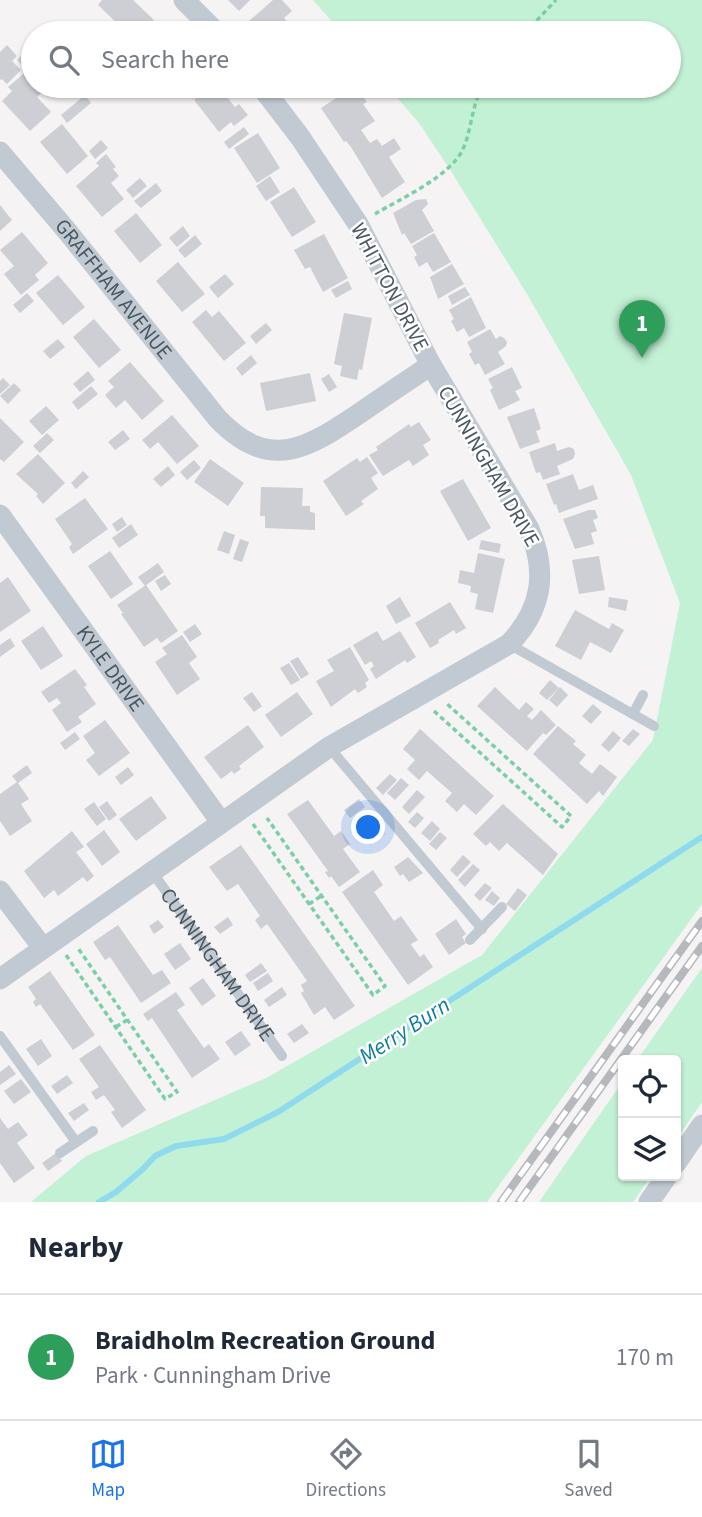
<!DOCTYPE html>
<html lang="en">
<head>
<meta charset="utf-8">
<style>
	:root { --surface:#fff; --page:#f2f2f3; --text:#1f2937; --muted:#747a83; --line:#e0e1e3; --accent:#1a73e8 }
	body { margin:0; font-family:"Source Sans 3",sans-serif; background:var(--page); color:var(--text) }
	.controls { position:absolute; right:21px; bottom:21px; display:grid; overflow:hidden; border-radius:7px; box-shadow:0 2px 5px #0004 }
	.controls button { width:63px; height:63px; display:grid; place-items:center; padding:0; border:0; border-bottom:2px solid var(--line); background:var(--surface); color:var(--text); font:35px sans-serif }
	.you { position:absolute; left:369px; top:828px; width:24px; height:24px; margin:-18px; border:5px solid #fff; border-radius:50%; background:#1a73e8; box-shadow:0 0 0 10px #1a73e833 }
	.badge { display:grid; place-items:center; width:46px; height:46px; border-radius:50%; background:var(--accent); color:#fff; font-size:23px; font-weight:700 }
	.pin { position:absolute; translate:-50% -58px; filter:drop-shadow(0 2px 4px #0008) }
	.pin::after { content:''; position:absolute; top:37px; width:24px; height:21px; background:inherit; clip-path:polygon(0 0,100% 0,50% 100%) }
	.list { margin:0; padding:0; list-style:none }
	h2 { display:flex; justify-content:space-between; align-items:center; height:91px; margin:0; padding:0 28px; font-size:30px }
	h2 small { font-size:23px; font-weight:400; color:var(--muted) }
	.list li { display:grid; grid-template-columns:46px 1fr auto; gap:21px; align-items:center; box-sizing:border-box; height:126px; padding:0 28px; border-top:2px solid var(--line) }
	.list b { display:block; font-size:26px; white-space:nowrap }
	.list p { margin:0; font-size:23px; white-space:nowrap; color:var(--muted) }
	.list em { font-size:23px; font-style:normal; color:var(--muted) }
	.icon { flex:none; width:38px; height:38px; fill:none; stroke:currentColor; stroke-width:2; stroke-linecap:round; stroke-linejoin:round }
	.map { position:relative; flex:none; width:702px; height:1202px; overflow:hidden }
	.search { position:absolute; background:var(--surface); box-shadow:0 2px 5px #0004; left:21px; right:21px; top:21px; height:77px; display:flex; align-items:center; gap:18px; box-sizing:border-box; padding:0 24px; border-radius:38px; color:var(--muted); font-size:26px }
	.sheet { height:217px; background:var(--surface) }
	nav { display:flex; justify-content:space-around; align-items:center; box-sizing:border-box; height:98px; border-top:2px solid var(--line); background:var(--surface); font-size:19px; color:var(--muted) }
	nav a { display:grid; justify-items:center; gap:4px }
	nav .on { color:var(--accent) }
	.map>svg:first-child { display:block }
	.green { fill:#c3f1d5 }
	.lines { fill:none; stroke-linecap:round; stroke-linejoin:round }
	.stream { stroke:#90daee; stroke-width:6 }
	.building { fill:#cdcfd5 }
	.path { stroke:#7ad0a6; stroke-width:3.5; stroke-dasharray:5 3.5; stroke-linecap:butt }
	.lane { stroke:#c1cad2; stroke-width:10 }
	.street { stroke:#c1cad2; stroke-width:21 }
	.rail-casing { stroke:#b5b8bd; stroke-width:8 }
	.rail { stroke:#fff; stroke-width:5; stroke-dasharray:16; stroke-linecap:butt }
	.labels { text-anchor:middle; stroke-width:5; stroke-linejoin:round; paint-order:stroke }
	.street-label { font-size:21px; fill:#4a5661; stroke:#fff }
	.water-label { font-size:23px; font-style:italic; fill:#0c7c9b; stroke:#fff }
</style>
</head>
<body>
<div class="map">
<svg width="702" height="1202" viewBox="0 0 702 1202">
	<rect width="100%" height="100%" fill="#f5f3f3"/>
	<path class="green" d="M313 0H702V904L487 1202H31L86 1156 266 1078 482 955 653 740 680 603 631 475 527 294 449 168 419 123 387 86H669V33H342Z
		M702 968V1102L676 1140V1060H637Z
		M623 1081V1176H651L633 1202H539Z"/>
	<g class="lines">
		<path class="stream" d="M99 1202 116 1192 143 1169 155 1156 176 1146 224 1139 278 1112 702 837"/>
	</g>
	<path class="building" d="M102 0H133L154 20 140 33H127L98 5Z
		M228 0H250L239 11Z
		M273 0H282L292 11 284 18 297 33H259L249 21Z
		M323 25 329 33H312Z
		M7 45 17 56 12 61 21 70 7 84 2 79 0 80V52Z
		M28 49 33 55V59L25 68 17 60Z
		M29 69 33 73V86H45L47 88 37 97 51 112 30 131 2 101 12 91 8 87Z
		M194 86 205 87 192 99 186 92Z
		M211 86H218L235 107 239 104 248 115 234 126 231 122 219 132 194 100Z
		M304 86H327L312 97Z
		M359 91 367 102 363 104 375 121 361 130 370 143 377 139 382 146 394 138 401 149 389 157 405 182 382 198 351 147 346 141 344 142 321 108 345 92 349 98Z
		M85 95 91 103 67 123 61 115Z
		M62 124 88 156 67 174 40 142Z
		M244 127 249 134 229 149 224 142Z
		M258 133 280 168 257 183 234 148Z
		M101 140 108 148 95 159 89 151Z
		M106 154 116 167 113 169 119 176 111 183 124 199 102 217 76 186 99 166 96 163Z
		M270 176 280 192 266 201 256 186Z
		M140 178 147 186 133 198 126 190Z
		M156 183 162 191 141 208 134 201Z
		M294 187 316 222 292 237 270 202Z
		M426 199 428 204 422 210 434 231 411 244 404 233 402 235 393 213 416 200Z
		M0 205 12 220 0 231Z
		M136 213 162 245 140 263 114 231Z
		M183 226 190 236 177 247 169 238Z
		M22 232 48 263 35 275 39 280 21 295 4 274 14 266 0 250Z
		M434 233 451 262 433 272 427 262 419 267 414 257 417 255 412 246Z
		M324 234 348 278 323 292 310 267 305 269 294 250Z
		M195 235 202 244 185 258 178 250Z
		M178 262 205 294 182 312 156 281Z
		M452 264 464 284 438 299 430 277Z
		M225 274 234 284 218 298 209 287Z
		M58 275 85 307 63 325 36 293Z
		M348 281 352 289 336 298 331 290Z
		M465 287 470 295 452 305 448 296Z
		M27 293 34 301 20 313 13 305Z
		M471 297 486 328 469 337 464 328 457 332 451 321 454 319 449 310Z
		M206 310 212 317 219 311 246 343 224 361 192 322Z
		M344 313 372 318 362 370 359 369 357 380 340 376 342 366 334 364Z
		M94 319 121 350 99 368 73 337Z
		M266 323 272 330 256 344 250 336Z
		M490 329 496 339 500 336 504 338 507 342 506 346 498 352 505 364 485 375 479 363 475 365 469 354 472 352 467 342Z
		M58 339 65 347 50 359 43 351Z
		M251 355 257 363 242 376 236 368Z
		M130 362 164 401 142 420 125 400 116 408 105 395 114 387 108 381Z
		M512 367 522 388 515 391 520 400 499 410 490 390 493 388 488 379Z
		M88 371 95 380 80 392 73 384Z
		M310 373 316 401 266 411 260 383Z
		M329 374 337 387 329 392 321 379Z
		M3 378 10 385 0 394V381Z
		M14 383 21 390 8 404 0 396Z
		M91 386 98 394 78 410 72 402Z
		M46 406 59 420 42 435 29 421Z
		M534 408 541 429 536 431 540 442 520 449 507 417Z
		M172 415 199 446 177 464 158 442 150 449 142 440Z
		M0 418 24 442 4 462 0 459Z
		M419 422 431 440 423 445 429 455 413 466 409 460 383 476 369 455 378 450 376 447 409 424 411 427Z
		M123 430 130 439 115 450 108 442Z
		M47 433 54 440 40 453 33 446Z
		M555 443 557 451 569 447 574 449 575 454 573 459 557 466 560 474 543 480 540 472 536 473 529 452Z
		M38 454 65 483 43 504 36 496 38 494 16 474Z
		M367 457 378 473 371 478 378 489 361 501 364 504 346 516 323 481 357 458 360 462Z
		M210 459 244 483 228 506 194 482Z
		M194 460 201 468 187 480 180 472Z
		M168 466 175 475 161 487 153 479Z
		M83 471 89 477 76 489 71 483Z
		M573 474 579 490 593 485 598 499 559 513 556 504 554 505 546 484Z
		M463 479 491 528 468 541 440 491Z
		M261 487 303 488 302 506H310V512L315 513V530L265 528V516H260Z
		M85 498 108 529 73 554 69 547 72 544 55 519Z
		M589 510H595L598 518 593 520 597 531 591 533 594 544 575 549 563 519Z
		M122 517 127 525 117 532 112 524Z
		M131 524 138 535 119 548 112 538Z
		M224 531 235 535 229 554 217 550Z
		M240 539 249 542 242 562 233 559Z
		M481 540 501 544 499 553 479 549Z
		M110 551 133 584 111 599 88 566Z
		M478 553 505 559 493 613 475 609 478 594 470 592 471 586 458 583 460 570 474 573Z
		M599 556 605 590 579 594 572 560Z
		M158 563 164 572 145 586 138 577Z
		M165 575 171 584 161 591 155 581Z
		M8 577 31 611 0 632V583Z
		M146 585 178 631 161 643 157 638 144 647 121 614 123 613 117 605Z
		M400 597 411 616 396 624 386 606Z
		M609 597 628 600 626 611 608 607Z
		M450 602 466 628 456 634 454 630 438 640 439 643 430 648 415 623Z
		M575 610 609 629 612 623 624 630 611 653 590 642 581 660 555 646Z
		M195 624 202 634 190 642 183 632Z
		M43 626 63 656 41 670 21 641Z
		M377 631 383 641 400 631 416 657 407 663 405 660 376 679 370 669 374 666 371 661 365 665 353 645Z
		M182 635 197 657 189 663 200 679 177 695 155 662 167 654 162 648Z
		M10 638 15 646 0 657V645Z
		M350 647 369 680 365 683 367 687 358 693 355 689 331 707 316 681 334 671 327 660Z
		M298 657 309 674 301 679 290 661Z
		M289 663 300 680 291 685 280 668Z
		M75 669 87 685 84 687 96 704 78 717 82 722 67 732 52 710 61 703 57 698 49 703 41 692Z
		M550 680 559 688 547 700 539 693Z
		M495 687 519 710 526 702 534 709 527 716 532 720 541 710 556 725 546 735 543 733 527 751 477 706Z
		M560 687 568 695 557 707 549 700Z
		M252 692 262 706 254 712 243 698Z
		M297 692 313 714 281 737 265 715Z
		M593 704 602 712 591 724 582 716Z
		M105 720 130 753 99 776 86 760 95 753 83 736Z
		M248 725 264 747 239 766 241 769 234 774 232 771 221 779 204 757Z
		M558 726 576 741 573 744 586 755 579 763 592 774 600 764 617 777 603 796 599 791 587 804 533 754Z
		M420 729 494 796 476 815 464 804 457 812 445 801 452 793 427 771 419 780 407 769 415 760 403 749Z
		M633 729 640 734 629 746 622 741Z
		M613 731 621 738 609 752 601 745Z
		M75 732 80 739 65 750 60 743Z
		M27 765 32 773 18 783 29 799 21 804 32 821 10 836 0 821V794L17 782 12 776Z
		M128 767 134 775 121 785 115 777Z
		M390 774 397 780 383 795 376 788Z
		M401 778 409 785 395 800 387 793Z
		M417 790 425 797 409 814 402 807Z
		M151 796 167 818 136 841 119 819Z
		M359 799 365 807 350 818 344 810Z
		M308 800 334 836 341 831 350 844 343 849 360 872 339 887 331 876 329 878 325 872 328 871 287 814Z
		M107 801 117 815 109 821 99 807Z
		M94 802 106 819 97 826 84 809Z
		M503 804 558 854 543 875 507 843 499 851 490 842 486 846 473 834Z
		M417 812 424 818 415 828 408 822Z
		M373 813 380 823 367 832 361 823Z
		M432 821 440 829 430 841 421 833Z
		M379 826 385 834 370 845 364 837Z
		M104 830 120 852 102 866 86 844Z
		M72 831 84 847 76 852 94 876 87 882 83 877 58 896 54 890 44 898 24 871Z
		M440 832 447 838 436 850 429 844Z
		M241 845 355 1006 334 1020 325 1007 314 1015 301 993 304 991 301 985 307 981 289 955 267 924 261 929 255 920 260 916 238 884 227 891 209 867Z
		M463 855 471 862 457 877 450 870Z
		M408 857 423 873 409 882 403 874 400 876 394 867Z
		M473 864 480 870 465 887 458 880Z
		M373 870 383 885 374 892 394 921 401 916 418 940 411 944 412 946 420 957 424 954 433 967 408 985 342 892Z
		M485 883 492 888 480 901 474 895Z
		M518 888 527 895 515 911 506 904Z
		M492 891 500 898 494 906 485 900Z
		M228 917 233 925 220 934 214 927Z
		M456 919 466 934 462 937 466 943 449 955 435 934Z
		M158 920 164 927 154 934 149 926Z
		M118 925 153 975 162 970 171 983 141 1003 110 957 105 960 93 942Z
		M180 943 191 959 175 970 164 954Z
		M261 963 267 971 250 982 245 975Z
		M50 971 95 1035 73 1050 40 1004 36 1007 33 1002 36 999 28 987Z
		M268 973 273 981 258 991 253 983Z
		M203 978 216 996 202 1006 189 988Z
		M282 987 287 995 269 1007 264 1000Z
		M176 992 185 1005 177 1010 204 1048 209 1044 220 1059 192 1078 152 1018 148 1021 143 1014Z
		M302 1024 309 1033 294 1043 287 1034Z
		M241 1031 251 1045 235 1056 225 1042Z
		M41 1039 52 1056 38 1066 26 1049Z
		M100 1045 146 1110 122 1128 111 1112 115 1110 104 1095 96 1100 91 1092 99 1087 79 1059Z
		M9 1065 16 1074 0 1085V1072Z
		M67 1075 73 1083 57 1094 51 1086Z
		M21 1079 31 1092 14 1104 4 1091Z
		M84 1103 89 1110 74 1121 68 1113Z
		M0 1118 8 1129 18 1122 28 1135 17 1143 35 1168 14 1183 0 1163Z
		M56 1153 62 1161 48 1171 42 1163Z"/>
	<g class="lines">
		<path class="path" d="M525 33 556 0
			M375 214C400 199 451 176 463 149 472 129 471 107 483 86
			M434 711 562 827 571 816 446 703
			M253 824 373 995 385 986 267 818
			M309 904 321 896
			M66 955 165 1099 177 1092 78 948
			M116 1027 127 1020"/>
		<g class="lane">
			<path d="M509 644 654 726"/>
			<path d="M633 714 643 695"/>
			<path d="M329 747 482 929"/>
			<path id="s1" d="M153 873 282 1056"/>
			<path d="M470 940 502 907"/>
			<path d="M0 1036 76 1142"/>
			<path d="M60 1153 93 1131"/>
		</g>
		<g class="street">
			<path d="M184 0 217 33"/>
			<path id="s2" d="M0 152 67 231 218 419C270 473 308 448 360 413 383 397 407 381 431 365"/>
			<path id="s3" d="M0 515 221 822"/>
			<path d="M0 891 43 948"/>
			<path d="M0 979 329 747 509 644C542 610 548 572 529 529L431 365 358 224 300 137 261 86"/>
			<path d="M676 1163 702 1125"/>
			<path d="M649 1202 667 1176"/>
		</g>
		<g class="rail-casing">
			<path id="rail" d="M501 1202 702 921
				M519 1202 702 946"/>
		</g>
		<use href="#rail" class="rail"/>
	</g>
	<g class="labels">
		<g class="street-label">
			<text transform="translate(390 287) rotate(62)" y="7">WHITTON DRIVE</text>
			<text dy="7" stroke="none"><textPath href="#s2" startOffset="178">GRAFFHAM AVENUE</textPath></text>
			<text transform="translate(489 466) rotate(60)" y="7">CUNNINGHAM DRIVE</text>
			<text dy="7" stroke="none"><textPath href="#s3" startOffset="189">KYLE DRIVE</textPath></text>
			<text dy="7" stroke="none"><textPath href="#s1" startOffset="112">CUNNINGHAM DRIVE</textPath></text>
		</g>
		<g class="water-label">
			<text transform="translate(404 1030) rotate(-33)" y="8">Merry Burn</text>
		</g>
	</g>
</svg>
<div class="controls">
<button><svg class="icon" aria-label="locate" viewBox="0 0 24 24"><circle cx="12" cy="12" r="6"/><path d="M12 2v4M12 18v4M2 12h4M18 12h4"/></svg></button>
<button><svg class="icon" aria-label="layers" viewBox="0 0 24 24"><path d="M12 4l9 5-9 5-9-5zM3 14l9 5 9-5"/></svg></button>
</div>
<div class="you"></div>
<div class="pin badge" style="left:642px;top:358px;background:#2e9e5b">1</div>
<div class="search"><svg class="icon" aria-label="search" viewBox="0 0 24 24"><circle cx="10" cy="10" r="6"/><path d="M15 15l6 6"/></svg>Search here</div>
</div>
<section class="sheet">
<h2>Nearby<small></small></h2>
<ul class="list">
<li><span class="badge" style="background:#2e9e5b">1</span><div><b>Braidholm Recreation Ground</b><p>Park · Cunningham Drive</p></div><em>170 m</em></li>
</ul>
</section>
<nav>
<a class="on"><svg class="icon" aria-label="map" viewBox="0 0 24 24"><path d="M3 6l6-2 6 2 6-2v14l-6 2-6-2-6 2zM9 4v14M15 6v14"/></svg>Map</a>
<a><svg class="icon" aria-label="directions" viewBox="0 0 24 24"><path d="M12 3l9 9-9 9-9-9zM9 14v-3h6M13 9l2 2-2 2"/></svg>Directions</a>
<a><svg class="icon" aria-label="saved" viewBox="0 0 24 24"><path d="M7 4h10v16l-5-4-5 4z"/></svg>Saved</a>
</nav>
</body>
</html>
